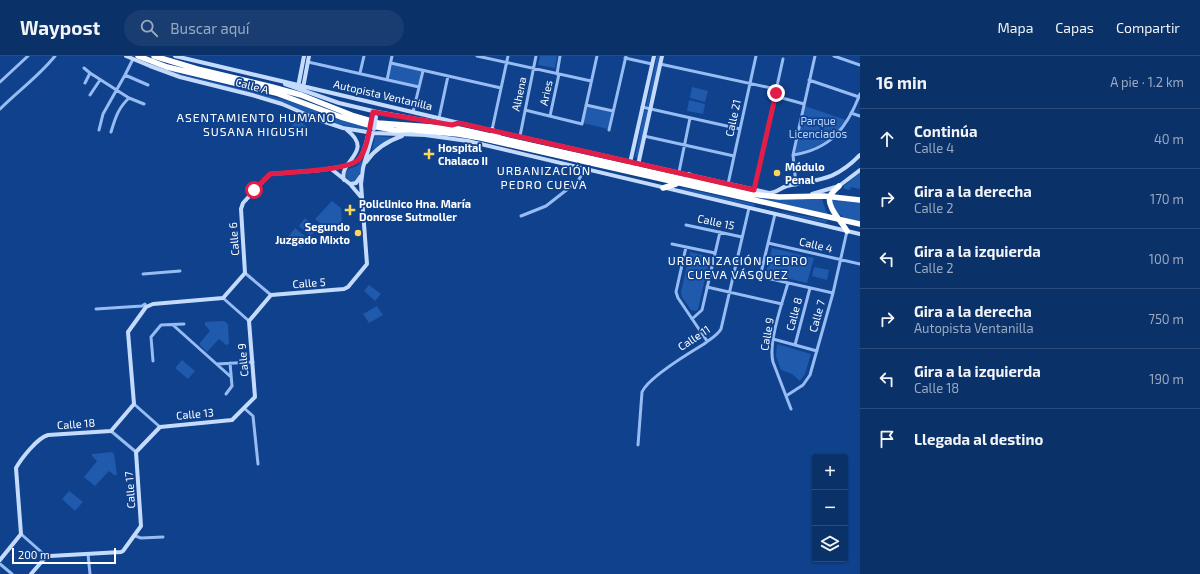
<!DOCTYPE html>
<html lang="es">
<head>
<meta charset="utf-8">
<style>
	:root { --surface:#0b3169; --page:#193d71; --text:#f1f3f6; --muted:#9aa9c0; --line:#2b4c7d }
	body { margin:0; font-family:"Exo 2",sans-serif; background:var(--page); color:var(--text) }
	.controls { position:absolute; right:12px; bottom:12px; display:grid; overflow:hidden; border-radius:4px; box-shadow:0 1px 3px #0004 }
	.controls button { width:36px; height:36px; display:grid; place-items:center; padding:0; border:0; border-bottom:1px solid var(--line); background:var(--surface); color:var(--text); font:20px sans-serif }
	.scale { position:absolute; left:12px; bottom:10px; width:104px; box-sizing:border-box; padding-left:4px; border:2px solid #fff; border-top:0; font-size:11px; line-height:14px; white-space:nowrap; color:#fff; -webkit-text-stroke:3px #0f418c; paint-order:stroke }
	.stop { position:absolute; width:12px; height:12px; margin:-9px; border:3px solid #e11d48; border-radius:50%; background:#fff }
	.stop.end { background:#e11d48; border-color:#fff; box-shadow:0 1px 4px #0008 }
	.list { margin:0; padding:0; list-style:none }
	h2 { display:flex; justify-content:space-between; align-items:center; height:52px; margin:0; padding:0 16px; font-size:17px }
	h2 small { font-size:13px; font-weight:400; color:var(--muted) }
	.list li { display:grid; grid-template-columns:26px 1fr auto; gap:12px; align-items:center; box-sizing:border-box; height:60px; padding:0 16px; border-top:1px solid var(--line) }
	.list b { display:block; font-size:15px; white-space:nowrap }
	.list p { margin:0; font-size:13px; white-space:nowrap; color:var(--muted) }
	.list em { font-size:13px; font-style:normal; color:var(--muted) }
	.icon { flex:none; width:22px; height:22px; fill:none; stroke:currentColor; stroke-width:2; stroke-linecap:round; stroke-linejoin:round }
	.map { position:relative; flex:none; width:860px; height:518px; overflow:hidden }
	header { display:flex; align-items:center; gap:24px; box-sizing:border-box; height:56px; padding:0 20px; background:var(--surface); border-bottom:1px solid var(--line) }
	header strong { font-size:19px }
	nav { display:flex; gap:22px; margin-inline-start:auto; font-size:14px }
	.search { width:280px; height:36px; background:var(--page); display:flex; align-items:center; gap:10px; box-sizing:border-box; padding:0 14px; border-radius:22px; color:var(--muted); font-size:15px }
	main { display:flex }
	aside { flex:1; background:var(--surface) }
	.map>svg:first-child { display:block }
	.green { fill:#205aac }
	.lines { fill:none; stroke-linecap:round; stroke-linejoin:round }
	.street { stroke:#96bcf3; stroke-width:3 }
	.secondary { stroke:#c5dbfd; stroke-width:4 }
	.highway { stroke:#fff; stroke-width:5.5 }
	.secondary-bridge { stroke:#c5dbfd; stroke-width:4 }
	.route { stroke:#e11d48; stroke-width:5 }
	.poi-dot { fill:#ffd557; stroke:#0f418c; stroke-width:1.5 }
	.labels { text-anchor:middle; stroke-width:3.5; stroke-linejoin:round; paint-order:stroke }
	.street-label { font-size:11px; fill:#fff; stroke:#0f418c }
	.park-label { font-size:11px; fill:#bdd7fe; stroke:#0f418c }
	.poi-label { font-size:11px; font-weight:bold; fill:#fff; stroke:#0f418c; text-anchor:start }
	.neighbourhood-label { font-size:12px; letter-spacing:1px; fill:#fff; stroke:#0f418c }
</style>
</head>
<body>
<header>
<strong>Waypost</strong>
<div class="search"><svg class="icon" aria-label="search" viewBox="0 0 24 24"><circle cx="10" cy="10" r="6"/><path d="M15 15l6 6"/></svg>Buscar aquí</div>
<nav><a>Mapa</a><a>Capas</a><a>Compartir</a></nav>
</header>
<main>
<div class="map">
<svg width="860" height="518" viewBox="0 0 860 518">
	<rect width="100%" height="100%" fill="#0f418c"/>
	<path class="green" d="M129 0 181 18 282 43 366 71V74L329 66 295 51 261 40 174 17Z
		M540 0H557L555 12 538 9Z
		M657 0H661L648 51 646 50Z
		M392 8 422 14 418 31 387 24Z
		M692 31 708 35 705 46 690 42Z
		M689 44 705 48 703 58 687 55Z
		M588 49 612 54 608 73 583 67Z
		M805 50 846 64C834 82 817 93 795 97Z
		M647 54 648 55 638 102 635 101 644 55Z
		M297 62 309 73 303 81 291 71Z
		M375 80 391 81 372 94Z
		M365 101 358 122 356 125H350C345 122 345 118 348 113L357 110Z
		M860 116V133L851 131 850 134 845 133 843 131Z
		M684 132 755 148 754 150 675 133Z
		M758 142 822 143 826 155 829 159Z
		M833 143 860 146V166C844 162 838 161 831 145Z
		M332 145 341 152 342 168 322 169 315 163Z
		M782 156 827 164 826 167 782 157Z
		M305 162 317 172 311 180 299 170Z
		M295 172 308 183 301 192 288 181Z
		M772 192 814 202 807 227 766 217Z
		M690 196 710 201 698 253 696 255 691 254 682 241 681 236Z
		M814 211 829 214 827 224 812 220Z
		M369 229 381 238 375 245 364 235Z
		M377 250 383 259 369 267 363 258Z
		M224 265 228 268 229 288 226 289 219 283 207 296 199 288 210 275 205 269V266Z
		M777 288 811 298 805 318 800 325 792 318 781 314 776 300Z
		M182 304 195 315 188 323 175 312Z
		M112 396 114 398 117 419H114L109 415 95 430 84 421 97 405 92 400V398Z
		M69 435 83 446 75 455 62 443Z"/>
	<g class="lines">
		<path class="street" d="M477 0 591 25
			M834 0 860 9
			M625 2 652 8
			M308 6 419 31
			M391 7 501 32
			M660 8 776 33
			M84 12 90 17 129 42 144 48
			M360 17 364 0
			M557 18 560 0
			M125 19 148 29
			M387 24 392 0
			M809 24 859 41
			M0 26 28 0
			M85 27 90 17
			M90 39 100 24
			M775 40 804 48
			M586 49 613 55
			M642 51 740 73
			M0 53C18 35 39 20 55 0
			M525 54 582 68 597 0
			M413 56 423 15
			M851 57 860 60
			M550 60 559 18
			M439 62 448 20
			M99 74 103 58 125 19 133 3
			M492 74 508 0
			M609 74 626 0
			M111 76C115 63 118 52 129 42
			M520 80 536 0
			M644 80 734 100
			M793 99C831 93 847 72 860 38
			M679 116 690 62
			M728 128 756 0
			M796 129 793 99 815 0
			M754 134 783 3
			M521 160 546 150 578 125 585 113
			M686 169 742 181
			M768 187 860 208
			M672 188 715 197
			M686 191 676 236 678 242 707 285
			M735 215 833 237
			M245 217 271 239
			M143 218 180 215
			M760 221 775 158
			M788 227C782 247 768 287 773 306L791 353
			M707 231 782 248
			M223 242 249 265
			M96 253 142 250 145 248 146 251
			M692 263 702 254 720 176
			M173 269 231 321
			M773 283 817 295
			M795 289 810 232
			M153 305 151 281 161 269 184 268
			M217 308 253 306
			M226 338 232 330 230 307
			M786 340 803 329 810 319 833 237 847 175
			M134 348 160 371
			M244 352 253 360 258 408
			M111 375 136 396
			M638 389 642 336C648 322 689 297 704 288 710 283 717 280 721 273L749 152
			M21 478 47 501
			M135 480 141 482 163 481
			M88 498 90 518
			M0 508 12 518"/>
		<path class="secondary" d="M126 0 150 10 180 21 252 39 282 48 319 64 343 72 373 77 425 79 468 85 860 178
			M175 0 459 67 769 137C776 137 780 132 787 130 819 123 835 125 860 99
			M285 28 339 47 377 56 452 69 458 67
			M298 31 304 0
			M303 32 309 0
			M366 106C375 93 387 85 402 80
			M630 107 654 0
			M638 109 662 0
			M330 112 350 128 361 141
			M344 124C338 105 375 96 347 74
			M350 128 356 127 361 120
			M812 138 839 130 860 114
			M0 504 21 478 16 412C21 403 37 382 48 379L111 375 134 348 128 276 146 251 153 248 223 242 245 217 241 153 243 147 270 118C288 116 346 115 358 104 365 97 367 83 369 75
			M31 518 44 503 50 500 121 496 123 495 141 470 136 396 160 371 232 364 255 341 249 265 271 239 344 233 348 231 367 208 361 128 363 112 373 77"/>
		<path class="highway" d="M138 0 167 11 276 37 341 61 372 70 394 74H413L458 78 481 82 860 168
			M154 0 197 13 272 31 301 39 354 60 378 67 459 73 750 138 779 141 824 140 860 144
			M492 74 500 82
			M689 119 699 126
			M839 130C836 133 832 136 830 140 826 150 842 166 847 175
			M663 132 676 128"/>
		<path class="secondary-bridge" d="M369 73 372 61
			M374 73 376 61"/>
	</g>
	<g class="lines">
		<path class="route" d="M254 134 270 118C287 116 349 115 359 103 368 93 370 68 373 56L452 69 459 67 754 134 776 37"/>
	</g>
	<g class="poi-dot">
		<path d="M427 92h4v4h4v4h-4v4h-4v-4h-4v-4h4z"/>
		<circle cx="777" cy="117" r="4"/>
		<path d="M348 148h4v4h4v4h-4v4h-4v-4h-4v-4h4z"/>
		<circle cx="358" cy="177" r="4"/>
	</g>
	<g class="labels">
		<g class="street-label">
			<text transform="translate(252 30) rotate(15)" y="4">Calle A</text>
			<text transform="translate(546 37) rotate(-78)" y="4">Aries</text>
			<text transform="translate(519 38) rotate(-78)" y="4">Alhena</text>
			<text transform="translate(383 39) rotate(13)" y="4">Autopista Ventanilla</text>
			<text transform="translate(733 62) rotate(-78)" y="4">Calle 21</text>
			<text transform="translate(716 166) rotate(12)" y="4">Calle 15</text>
			<text transform="translate(234 183) rotate(-94)" y="4">Calle 6</text>
			<text transform="translate(816 189) rotate(13)" y="4">Calle 4</text>
			<text transform="translate(309 227) rotate(-4)" y="4">Calle 5</text>
			<text transform="translate(794 258) rotate(-75)" y="4">Calle 8</text>
			<text transform="translate(817 260) rotate(-75)" y="4">Calle 7</text>
			<text transform="translate(767 278) rotate(-80)" y="4">Calle 9</text>
			<text transform="translate(694 282) rotate(-34)" y="4">Calle 11</text>
			<text transform="translate(243 304) rotate(-95)" y="4">Calle 9</text>
			<text transform="translate(195 358) rotate(-5)" y="4">Calle 13</text>
			<text transform="translate(76 368) rotate(-4)" y="4">Calle 18</text>
			<text transform="translate(130 434) rotate(-94)" y="4">Calle 17</text>
		</g>
		<g class="park-label">
			<text x="818" y="69">Parque<tspan x="818" dy="13">Licenciados</tspan></text>
		</g>
		<g class="poi-label">
			<text x="438" y="96">Hospital<tspan x="438" dy="13">Chalaco II</tspan></text>
			<text x="785" y="115">Módulo<tspan x="785" dy="13">Penal</tspan></text>
			<text x="359" y="152">Policlinico Hna. María<tspan x="359" dy="13">Donrose Sutmoller</tspan></text>
			<text x="350" y="175" text-anchor="end">Segundo<tspan x="350" dy="13">Juzgado Mixto</tspan></text>
		</g>
		<g class="neighbourhood-label">
			<text x="256" y="66">ASENTAMIENTO HUMANO<tspan x="256" dy="14">SUSANA HIGUSHI</tspan></text>
			<text x="544" y="119">URBANIZACIÓN<tspan x="544" dy="14">PEDRO CUEVA</tspan></text>
			<text x="738" y="209">URBANIZACIÓN PEDRO<tspan x="738" dy="14">CUEVA VÁSQUEZ</tspan></text>
		</g>
	</g>
</svg>
<div class="controls">
<button>+</button>
<button>−</button>
<button><svg class="icon" aria-label="layers" viewBox="0 0 24 24"><path d="M12 4l9 5-9 5-9-5zM3 14l9 5 9-5"/></svg></button>
</div>
<div class="scale">200 m</div>
<div class="stop" style="left:254px;top:134px"></div>
<div class="stop end" style="left:776px;top:37px"></div>
</div>
<aside>
<h2>16 min<small>A pie · 1.2 km</small></h2>
<ul class="list">
<li><svg class="icon" aria-label="ahead" viewBox="0 0 24 24"><path d="M12 20V5M6 11l6-6 6 6"/></svg><div><b>Continúa</b><p>Calle 4</p></div><em>40 m</em></li>
<li><svg class="icon" aria-label="right" viewBox="0 0 24 24"><path d="M7 20v-9h11M14 6l5 5-5 5"/></svg><div><b>Gira a la derecha</b><p>Calle 2</p></div><em>170 m</em></li>
<li><svg class="icon" aria-label="left" viewBox="0 0 24 24"><path d="M17 20v-9H6M10 6l-5 5 5 5"/></svg><div><b>Gira a la izquierda</b><p>Calle 2</p></div><em>100 m</em></li>
<li><svg class="icon" aria-label="right" viewBox="0 0 24 24"><path d="M7 20v-9h11M14 6l5 5-5 5"/></svg><div><b>Gira a la derecha</b><p>Autopista Ventanilla</p></div><em>750 m</em></li>
<li><svg class="icon" aria-label="left" viewBox="0 0 24 24"><path d="M17 20v-9H6M10 6l-5 5 5 5"/></svg><div><b>Gira a la izquierda</b><p>Calle 18</p></div><em>190 m</em></li>
<li><svg class="icon" aria-label="arrive" viewBox="0 0 24 24"><path d="M6 21V4h12l-3 4 3 4H6"/></svg><div><b>Llegada al destino</b></div></li>
</ul>
</aside>
</main>
</body>
</html>
